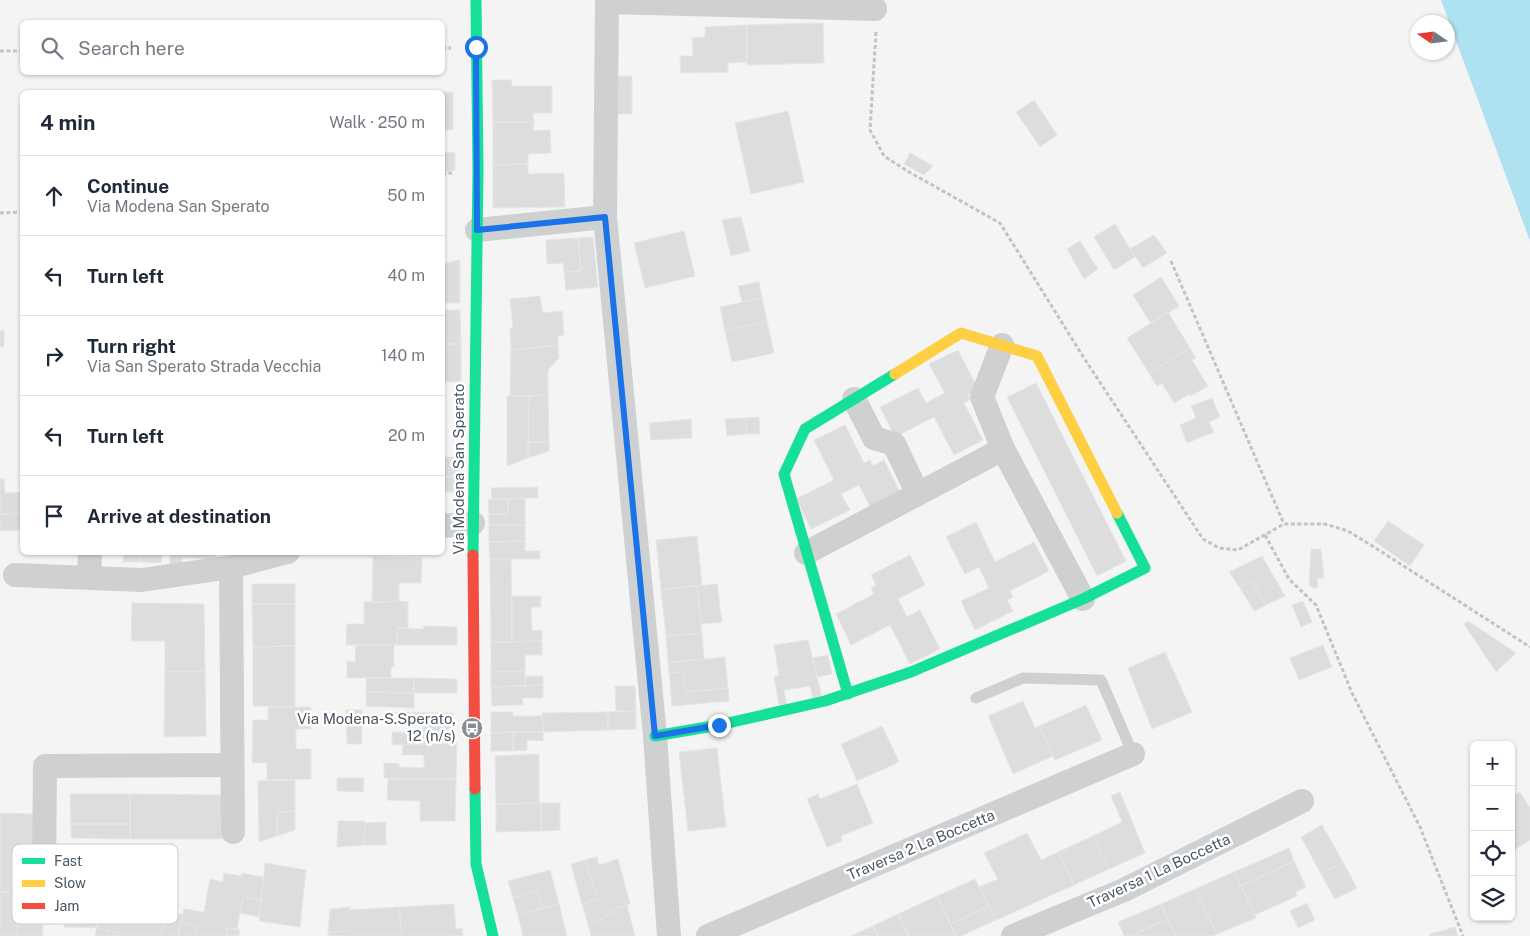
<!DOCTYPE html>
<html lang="en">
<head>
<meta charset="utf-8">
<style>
	:root { --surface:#fff; --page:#f2f2f3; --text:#1f2937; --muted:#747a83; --line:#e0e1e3 }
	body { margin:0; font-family:"Public Sans",sans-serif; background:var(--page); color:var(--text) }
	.controls { position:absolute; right:15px; bottom:15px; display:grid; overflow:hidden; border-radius:8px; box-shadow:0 1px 4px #0004 }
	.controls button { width:45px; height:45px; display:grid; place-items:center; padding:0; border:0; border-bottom:1px solid var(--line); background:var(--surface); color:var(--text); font:25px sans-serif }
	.compass { position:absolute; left:1410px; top:15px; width:45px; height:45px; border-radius:50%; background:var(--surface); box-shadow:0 1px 4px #0004; rotate:283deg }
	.stop { position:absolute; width:15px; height:15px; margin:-11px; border:4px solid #1a73e8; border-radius:50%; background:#fff }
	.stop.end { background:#1a73e8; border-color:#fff; box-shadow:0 1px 5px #0008 }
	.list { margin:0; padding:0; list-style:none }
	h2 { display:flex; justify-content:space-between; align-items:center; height:65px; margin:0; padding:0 20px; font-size:21px }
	h2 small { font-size:16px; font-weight:400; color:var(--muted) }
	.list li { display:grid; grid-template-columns:32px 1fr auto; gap:15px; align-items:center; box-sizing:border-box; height:80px; padding:0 20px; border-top:1px solid var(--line) }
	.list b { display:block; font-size:19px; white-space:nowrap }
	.list p { margin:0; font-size:16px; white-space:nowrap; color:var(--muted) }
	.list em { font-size:16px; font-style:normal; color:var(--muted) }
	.icon { flex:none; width:28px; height:28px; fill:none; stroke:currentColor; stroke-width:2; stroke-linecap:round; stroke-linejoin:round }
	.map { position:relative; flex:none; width:1530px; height:936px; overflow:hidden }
	.search { position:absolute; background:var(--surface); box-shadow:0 1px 4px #0004; left:20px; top:20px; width:425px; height:55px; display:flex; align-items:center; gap:12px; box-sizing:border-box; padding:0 18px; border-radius:8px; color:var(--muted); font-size:19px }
	.panel { position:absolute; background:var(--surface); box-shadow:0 1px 4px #0004; left:20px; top:90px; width:425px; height:465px; border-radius:8px }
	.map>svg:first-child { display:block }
	.water { fill:#aee2f0 }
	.building { fill:#ddddde; stroke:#e5e6e7 }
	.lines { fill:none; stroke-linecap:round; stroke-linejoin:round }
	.path { stroke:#bcc7c4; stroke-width:3; stroke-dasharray:4 2.5; stroke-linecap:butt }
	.lane { stroke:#ced0d2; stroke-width:11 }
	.street { stroke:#ced0d2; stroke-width:24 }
	.fast { stroke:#16e098; stroke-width:11 }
	.slow { stroke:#ffcf43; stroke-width:11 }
	.jam { stroke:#f24e42; stroke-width:11 }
	.route { stroke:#1a73e8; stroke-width:6 }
	.labels { text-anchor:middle; stroke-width:5; stroke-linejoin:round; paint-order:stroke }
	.street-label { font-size:15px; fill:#4a5661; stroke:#fff }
	.poi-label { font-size:15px; fill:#4a5661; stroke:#fff; text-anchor:end }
	.key { fill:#fff; stroke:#c9ccd0; stroke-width:1 }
	.key-label { font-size:14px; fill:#4a5661 }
</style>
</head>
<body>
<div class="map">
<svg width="1530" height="936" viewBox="0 0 1530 936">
	<rect width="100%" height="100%" fill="#f4f4f4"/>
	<path class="water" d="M1441 0H1530V241Z"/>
	<path class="building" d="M823 23 824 63 747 65V25Z
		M747 25V62L728 63V72L681 73 680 56H693L692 38 705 37V27Z
		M613 76H632V114H613Z
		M492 80H511L512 86H552V113H533L534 122H493Z
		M434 92H453V130H442V92Z
		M1034 100 1057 135 1040 147 1016 112Z
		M788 111 804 182 751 194 735 123Z
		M493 122H534L533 131 550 130 551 153 528 154V164L493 165Z
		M455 152V170L442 172V153Z
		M910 153 933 166 924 175 904 164Z
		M528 164V174L564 173 565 207 493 208V165Z
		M741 217 750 251 731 256 722 220Z
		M1115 224 1135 257 1114 270 1094 237Z
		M684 231 695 276 645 288 634 243Z
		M1154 235 1167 253 1143 268 1130 249Z
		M593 237 598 287 566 290 564 272 581 271 578 238Z
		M578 238 581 271 564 272 563 263 547 264 546 240Z
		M1080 241 1098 269 1084 279 1067 249Z
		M460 260V303H442V264Z
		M1161 277 1179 306 1151 324 1133 295Z
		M759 282 762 298 742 302 738 286Z
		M540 296 543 313 562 311 564 335 558 336V345L511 350 510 329 513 328 510 299Z
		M762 298 767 321 725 331 720 307Z
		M442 310H460L461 344H442Z
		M1168 312 1190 348 1149 373 1127 338Z
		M767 321 774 353 732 362 725 331Z
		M4 330V347H0V331Z
		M442 344H461V382H442Z
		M558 345 559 358 548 370V395L510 396 511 350Z
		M1190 348 1196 358 1192 360 1208 386 1191 396 1190 394 1174 403 1162 383 1157 386 1149 373Z
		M958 350 978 389 968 395 971 399 964 403 983 440 954 455 934 417 895 437 880 407 918 388 926 403 945 393 929 364Z
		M1036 383 1126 561 1097 576 1007 397Z
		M548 395 549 442H528L529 396Z
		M507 396H529L528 458 507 466Z
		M1212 398 1220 417 1209 422 1214 432 1187 443 1180 425 1196 418 1191 406Z
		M759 417 760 434H747L745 418Z
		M745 418 747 434 727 436 725 419Z
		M691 419 692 438 651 440 649 423Z
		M845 425 864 463 870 460 873 466 884 460 904 500 874 514 859 485 841 494 850 510 811 529 796 499 834 480 814 440Z
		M528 442H549V451L528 458Z
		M442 457H461L462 477H442Z
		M442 477H462V492H442Z
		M0 479H4L5 493 22 492V513L0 514Z
		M538 487V498L492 499 491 488Z
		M525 498V525H489V514H508V499Z
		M488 499H508V514H489Z
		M22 513V530L0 531V514Z
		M1388 521 1424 545 1410 566 1374 541Z
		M976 522 995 562 1034 542 1049 571 1010 591 1013 597 1007 600 1013 611 975 630 961 601 989 588 979 567 965 574 946 537Z
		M489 525H525V541L489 542Z
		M697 536 702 585 661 590 656 540Z
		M525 541V551H540V559H490L489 542Z
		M1311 549H1321L1324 578H1318L1317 588 1311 587 1309 585Z
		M124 552H141L140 562H123Z
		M141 552H162L161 563 140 562Z
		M170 552H216V559L182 558V568H170Z
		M910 555 925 585 898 599 907 617 920 610 940 649 910 664 890 625 851 645 836 614 874 594 871 588 876 585 871 575Z
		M1262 556 1285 596 1266 605 1251 580 1240 588 1229 572Z
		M373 557 422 558 421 583H399V601L372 603Z
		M490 559H511L512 642H491Z
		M1251 580 1266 605 1254 611 1240 588Z
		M252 584H295V604H252Z
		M717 584 722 622 701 624 697 586Z
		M697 586 702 633 666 636 661 590Z
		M512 596H541V607H531L532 631 542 630V641L512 642Z
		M399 601 408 602V628H397V645H346L347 624H364V602Z
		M1303 601 1312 622 1301 627 1292 605Z
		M132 603 204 604 205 671 165 672V641H131Z
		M252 604H295V646L253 647Z
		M1468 621 1516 653 1496 672 1464 624Z
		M423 626 457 627V645H397V628L424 629Z
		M702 633 704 659 668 663 666 636Z
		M808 640 822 697 813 698 810 686 784 690 787 704 779 705 774 677 779 675 774 645Z
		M542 641V655H525V671L491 672V642Z
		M356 645H394V667H391V678H347V661L355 662Z
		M1323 645 1332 667 1299 680 1290 658Z
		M295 646V707L253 706V647Z
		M1165 652 1192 712 1152 729 1128 668Z
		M828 655 832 674 818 677 812 658Z
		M725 657 728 688 685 692 684 672 669 673 668 663Z
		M205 671 206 736 164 737 165 672Z
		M525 671V686L491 687V672Z
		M684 672 685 692 728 688 729 701 672 706 669 673Z
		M525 676H543V685L525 686Z
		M366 678H414V693L366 692Z
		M414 678 457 679V693H414Z
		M543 685V698H522L523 705 492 706 491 687Z
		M615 686H635L636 711H616Z
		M366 692 414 693V708L366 706Z
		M1023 701 1035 728 1039 726 1053 756 1013 774 988 716Z
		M1086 705 1102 740 1055 760 1039 726Z
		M268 707H311V729H296V749H311V779L267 780V763H252L253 720H268Z
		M346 710H362V744H347Z
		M636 711V729L608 730V712Z
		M396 712 453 713 452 743 392 745V732L423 733V725H397Z
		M491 712H513V716H542L543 732 491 733Z
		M608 712V730L543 732 542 713Z
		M882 726 899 762 857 781 841 744Z
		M513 732V751H491V733Z
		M513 732H543V741L527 740V750L513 751Z
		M457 743 456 779 384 778V763L399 764V767L424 768V755H402L403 745Z
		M717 748 726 827 688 831 679 752Z
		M539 754V803L496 804 495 756Z
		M337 778H364L363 792 337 791Z
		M388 779H456L455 821H420V801L387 800Z
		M295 780V811L277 812V836L259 842 258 781Z
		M857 784 873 823 841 836 842 841 827 847 807 799 818 794 820 799Z
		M1120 792 1145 853 1109 869 1093 836 1122 822 1111 796Z
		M1520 792 1530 808V840L1511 852V797Z
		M70 794H130V824H71Z
		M130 794 222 795V839H130Z
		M541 803H560V830L541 831Z
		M541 803V831L496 832V804Z
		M295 811V830L277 836V812Z
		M0 813 35 814 32 893 0 892Z
		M338 821H365L364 845 337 847Z
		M386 822V845H364L365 823Z
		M71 824H130V839L71 838Z
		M1322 825 1343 862 1321 874 1301 837Z
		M1027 833 1041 860 1058 852 1074 885 996 920 979 887 998 879 984 853Z
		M1093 836 1109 869 1074 885 1058 852Z
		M1289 848 1294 861 1241 886 1234 872Z
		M597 857 599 865 618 859 630 904 611 910 612 913 602 917V919L588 924 582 904 598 899 585 860Z
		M585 860 598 899 582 904 571 864Z
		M1294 861 1306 887 1295 892 1297 896 1255 915 1241 886Z
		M1343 862 1357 888 1335 899 1321 874Z
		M265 863 306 870 300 927 259 921Z
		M550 870 559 904 542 908 537 891 513 898 508 881Z
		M1234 872 1256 918 1217 934 1195 889Z
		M224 873 241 876 242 873 263 877 261 900 243 897 237 929 227 928 226 936H195L197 926 181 922 184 909 204 912 210 879 223 882Z
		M975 879 989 906 951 924 937 896Z
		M104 883 97 928 64 927 68 890Z
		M1195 889 1217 934 1213 936H1176L1161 904Z
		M537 891 542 908 518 915 513 898Z
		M0 892 20 893 17 936H0Z
		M20 893H36L34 924 43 925 42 936H17Z
		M937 896 956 936H909L898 914Z
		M243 897 261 900 259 917 240 913Z
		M1307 903 1315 920 1298 928 1290 911Z
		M101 904 112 906 108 931 125 934 124 936H95Z
		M454 904 456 929 462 928 463 936H402L399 907Z
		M559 904 567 936H523L518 915Z
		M1161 904 1168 919 1130 936H1124L1118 922Z
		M627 905 635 936H591L588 924 602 919V917L612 913 611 910Z
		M112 906 166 915 161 936H124L125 934 108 931Z
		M989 906 996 920 961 936H956L951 924Z
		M350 907V910L399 907 402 936H355V934L351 930 328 933 330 909Z
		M166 911 183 915 178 936H161Z
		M898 914 909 936H878L873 926Z
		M1168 919 1176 936H1130Z
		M181 922 197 926 195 936H178Z
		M873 926 878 936H851Z
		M1455 927 1458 936H1430V934Z
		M227 928 240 930 239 936H226Z
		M351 930 355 934V936H328V933Z"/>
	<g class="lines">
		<path class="path" d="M876 32 870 130 884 156 909 172 1000 223 1084 358 1203 539 1219 548 1238 550 1284 524H1325L1348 531 1374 547 1530 647
			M442 48H451
			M0 51H22
			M442 174 452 173
			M0 213 22 212
			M1171 261 1284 524
			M1265 535 1289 579 1316 605 1352 693 1420 827 1463 936"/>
		<path class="lane" d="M976 698 1023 678 1101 680 1133 754"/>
		<path class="street" d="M607 0 605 217 655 736 669 936
			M607 2 875 9
			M477 230 605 217
			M1002 345 982 397 1003 449 1083 599
			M854 399 874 438 894 444 918 494
			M442 526 473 523
			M806 553 1003 449
			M231 567 233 832
			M15 575 142 580 231 567 288 552
			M89 578 90 552
			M44 877 45 766 232 765
			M708 936 1133 754
			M1013 936 1124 890 1302 801"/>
		<path class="fast" d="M473 555 478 169 476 0
			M848 694 784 474 805 429 895 374
			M655 736 719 725 825 701 911 672 1083 599 1145 568 1117 513
			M475 789 476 864 493 936"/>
		<path class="slow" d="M895 374 961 333 1037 356 1117 513"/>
		<path class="jam" d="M473 555 475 789"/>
	</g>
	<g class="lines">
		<path class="route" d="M476 47 477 230 605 217 655 736 719 725"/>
	</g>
	<defs>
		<g id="bus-disc" transform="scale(1.125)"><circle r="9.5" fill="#868d94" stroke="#fff"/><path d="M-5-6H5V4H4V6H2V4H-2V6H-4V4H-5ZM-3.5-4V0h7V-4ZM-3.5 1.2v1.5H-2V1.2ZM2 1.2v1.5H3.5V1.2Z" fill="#fff"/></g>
	</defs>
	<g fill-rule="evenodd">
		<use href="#bus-disc" x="472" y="728"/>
	</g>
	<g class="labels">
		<g class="street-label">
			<text transform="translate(459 469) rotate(-90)" y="5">Via Modena San Sperato</text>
			<text transform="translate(921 845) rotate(-23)" y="5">Traversa 2 La Boccetta</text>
			<text transform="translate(1159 871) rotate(-25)" y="5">Traversa 1 La Boccetta</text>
		</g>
		<g class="poi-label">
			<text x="456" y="724">Via Modena-S.Sperato,<tspan x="456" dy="17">12 (n/s)</tspan></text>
		</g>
	</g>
	<rect x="12" y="844" width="166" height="80" rx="8" class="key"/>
	<rect x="22" y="858" width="23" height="6" fill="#16e098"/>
	<rect x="22" y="880" width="23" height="7" fill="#ffcf43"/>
	<rect x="22" y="903" width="23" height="6" fill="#f24e42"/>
	<g class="key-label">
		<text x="54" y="866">Fast</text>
		<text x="54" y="888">Slow</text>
		<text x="54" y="911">Jam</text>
	</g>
</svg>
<div class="controls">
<button>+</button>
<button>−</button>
<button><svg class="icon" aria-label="locate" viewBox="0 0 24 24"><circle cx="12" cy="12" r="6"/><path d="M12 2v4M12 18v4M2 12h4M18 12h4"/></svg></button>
<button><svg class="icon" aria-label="layers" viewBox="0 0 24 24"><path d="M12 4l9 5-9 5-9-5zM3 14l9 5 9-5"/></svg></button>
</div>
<svg class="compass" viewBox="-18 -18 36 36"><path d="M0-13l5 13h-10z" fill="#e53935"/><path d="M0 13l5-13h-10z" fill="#747a83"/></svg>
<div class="stop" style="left:476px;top:47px"></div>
<div class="stop end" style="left:719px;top:725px"></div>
<div class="search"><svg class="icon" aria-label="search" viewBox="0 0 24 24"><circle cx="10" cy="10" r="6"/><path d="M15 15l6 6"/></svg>Search here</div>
<section class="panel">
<h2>4 min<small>Walk · 250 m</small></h2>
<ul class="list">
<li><svg class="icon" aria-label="ahead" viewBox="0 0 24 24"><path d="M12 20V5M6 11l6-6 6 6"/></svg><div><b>Continue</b><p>Via Modena San Sperato</p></div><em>50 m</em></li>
<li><svg class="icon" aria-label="left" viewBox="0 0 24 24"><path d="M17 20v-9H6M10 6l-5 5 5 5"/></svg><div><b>Turn left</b></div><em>40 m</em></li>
<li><svg class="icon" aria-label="right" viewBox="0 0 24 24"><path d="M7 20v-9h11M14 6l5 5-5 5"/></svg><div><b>Turn right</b><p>Via San Sperato Strada Vecchia</p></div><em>140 m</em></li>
<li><svg class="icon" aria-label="left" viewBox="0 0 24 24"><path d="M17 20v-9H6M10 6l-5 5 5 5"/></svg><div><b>Turn left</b></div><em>20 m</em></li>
<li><svg class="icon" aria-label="arrive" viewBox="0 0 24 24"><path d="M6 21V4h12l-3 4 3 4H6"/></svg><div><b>Arrive at destination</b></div></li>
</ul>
</section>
</div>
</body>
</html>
